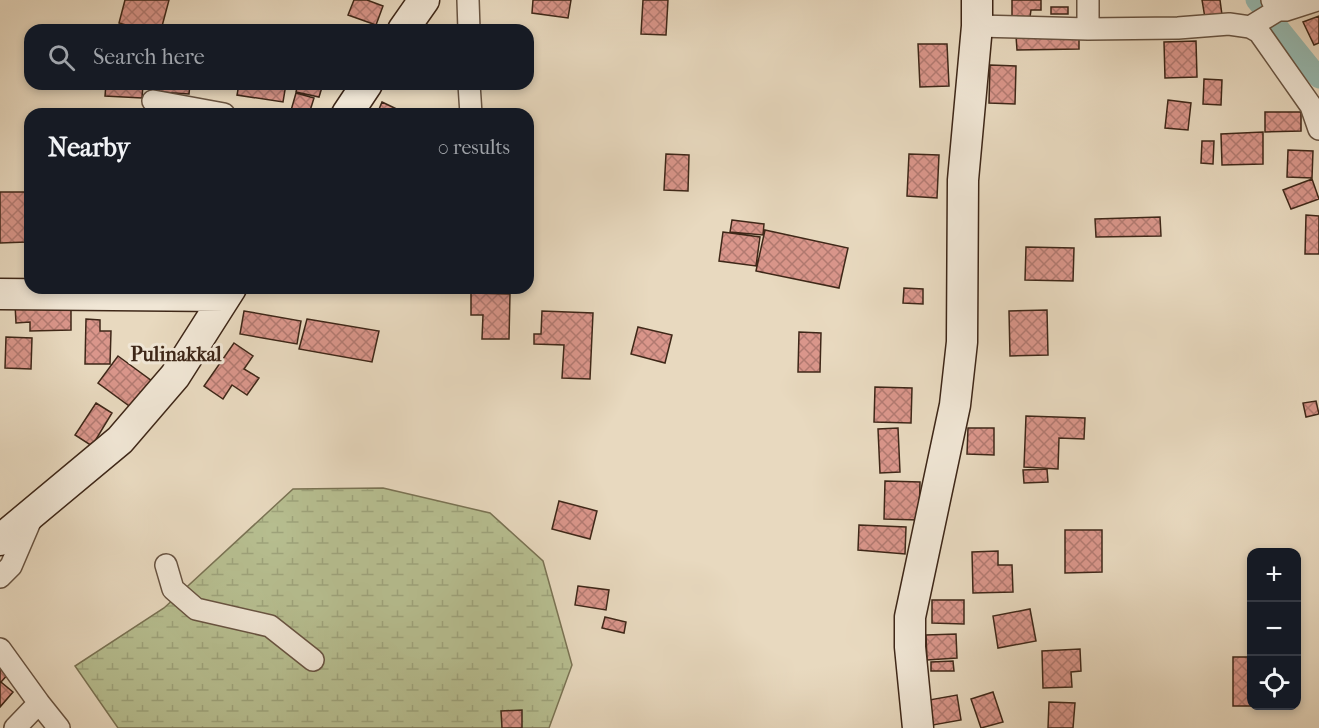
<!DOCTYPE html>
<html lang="en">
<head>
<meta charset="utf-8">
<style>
	:root { --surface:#171b24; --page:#242831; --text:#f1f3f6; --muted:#9ea1a6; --line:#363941 }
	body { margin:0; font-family:"IM FELL French Canon",serif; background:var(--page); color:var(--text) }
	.controls { position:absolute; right:18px; bottom:18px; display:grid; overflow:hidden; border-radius:12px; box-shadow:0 3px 9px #0003 }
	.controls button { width:54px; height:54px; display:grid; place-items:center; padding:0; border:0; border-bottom:2px solid var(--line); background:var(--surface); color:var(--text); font:30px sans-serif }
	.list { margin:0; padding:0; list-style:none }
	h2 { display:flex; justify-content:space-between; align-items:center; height:78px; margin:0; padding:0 24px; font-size:26px }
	h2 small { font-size:20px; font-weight:400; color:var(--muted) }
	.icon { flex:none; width:33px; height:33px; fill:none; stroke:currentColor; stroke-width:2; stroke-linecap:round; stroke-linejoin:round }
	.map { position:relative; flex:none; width:1319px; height:728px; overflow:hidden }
	.search { position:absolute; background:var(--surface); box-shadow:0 3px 9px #0003; left:24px; top:24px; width:510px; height:66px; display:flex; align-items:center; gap:15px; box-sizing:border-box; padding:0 21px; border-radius:18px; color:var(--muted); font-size:22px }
	.panel { position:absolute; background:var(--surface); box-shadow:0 3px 9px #0003; left:24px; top:108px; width:510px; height:186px; border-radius:18px }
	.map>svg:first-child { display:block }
	.wetland { fill:url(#wetland-marsh); stroke:#7a7354; stroke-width:1.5 }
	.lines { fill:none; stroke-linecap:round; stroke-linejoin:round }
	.canal { stroke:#97bab1; stroke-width:21 }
	.building { fill:url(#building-cross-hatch); stroke:#3e2718; stroke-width:1.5 }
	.street-casing { stroke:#685442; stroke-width:24 }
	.secondary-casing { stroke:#3e2718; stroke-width:33 }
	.street { stroke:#f0e6d5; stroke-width:21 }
	.secondary { stroke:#f0e6d5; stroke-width:30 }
	.labels { text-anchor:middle; stroke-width:6; stroke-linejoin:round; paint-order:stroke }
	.neighbourhood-label { font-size:20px; font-weight:bold; fill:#3e2718; stroke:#f0e6d5 }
</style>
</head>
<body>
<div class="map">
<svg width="1319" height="728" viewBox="0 0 1319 728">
	<defs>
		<pattern id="wetland-marsh" width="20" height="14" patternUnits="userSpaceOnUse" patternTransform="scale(1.5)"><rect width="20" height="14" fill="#b7bf91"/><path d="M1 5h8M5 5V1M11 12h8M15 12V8" fill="none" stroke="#9ea47c"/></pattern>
		<pattern id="building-cross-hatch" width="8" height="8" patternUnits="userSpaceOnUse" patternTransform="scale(1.5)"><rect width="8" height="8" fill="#da968b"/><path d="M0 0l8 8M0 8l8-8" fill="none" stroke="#b27a71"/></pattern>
	</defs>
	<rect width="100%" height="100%" fill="#e8d9bf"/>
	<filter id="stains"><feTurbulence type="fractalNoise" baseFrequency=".00333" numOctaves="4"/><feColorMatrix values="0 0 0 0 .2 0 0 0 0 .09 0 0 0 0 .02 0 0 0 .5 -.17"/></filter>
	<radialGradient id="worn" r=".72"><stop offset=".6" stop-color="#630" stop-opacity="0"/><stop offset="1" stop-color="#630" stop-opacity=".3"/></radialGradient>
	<path class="wetland" d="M383 488 490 513 543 561 572 665 549 728H118L75 666 164 608 293 489Z"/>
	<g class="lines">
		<path class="canal" d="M1256 0 1319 78"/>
	</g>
	<path class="building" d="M125 0H169L161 30H143L119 23Z
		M354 0H367L383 6 376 25 348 15Z
		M533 0H571L568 18 532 13Z
		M643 0H668L666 35 641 34Z
		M1012 0H1041V10H1031L1030 17H1012Z
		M1202 0H1220L1222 15 1205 18Z
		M1051 7H1068V14H1051Z
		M1319 16V43L1314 45 1303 22Z
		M1079 34V49L1017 50 1016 36Z
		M1196 41 1197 77 1165 78 1164 42Z
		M918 44H947L949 86 920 87Z
		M990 65 1016 66 1015 104 989 103Z
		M1204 79 1222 80 1221 105 1203 104Z
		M106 84H143L142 98 105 96Z
		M160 84H190L189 94 159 92Z
		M239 84H286L283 102 237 95Z
		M298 84H323L319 97 296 92Z
		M296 93 314 98 309 114H290Z
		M1168 100 1191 103 1188 130 1165 128Z
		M382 102 407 114H377Z
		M1265 112H1301V131L1265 132Z
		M1263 132V164L1222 165 1221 134Z
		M1202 141H1214L1213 164 1201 163Z
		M1288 150 1313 151 1312 178 1287 177Z
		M666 154 689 155 688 191 664 190Z
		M909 154 939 155 937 198 907 196Z
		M1312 179 1319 199 1291 209 1283 190Z
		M0 192H25L26 242 0 243Z
		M1306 215 1319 216V254H1305Z
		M1160 217 1161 236 1096 237 1095 219Z
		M732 220 764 224 763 235 730 232Z
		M765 230 848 248 839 288 756 271Z
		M723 232 760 237 756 266 719 261Z
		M1026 247 1074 248 1073 281 1025 280Z
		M904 288 923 289V304L903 303Z
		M471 293 510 294 509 339H482L483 315H471Z
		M71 303V330L30 331V322L16 323 15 304Z
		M1047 310 1048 355 1010 356 1009 311Z
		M244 311 301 321 297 344 240 334Z
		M542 311 593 313 590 379 562 378 564 345 534 344V334H541Z
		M86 319 100 320V331H111L110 364H85Z
		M307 319 379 331 372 362 299 349Z
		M638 327 672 335 665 363 631 354Z
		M799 332 821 333 820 372H798Z
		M6 337 32 338 31 369 5 368Z
		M234 343 253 356 244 369 259 378 247 395 232 385 223 399 204 386Z
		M118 356 156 384 136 411 98 383Z
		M875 387 912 388 911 423 874 422Z
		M1316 401 1319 414 1306 417 1303 403Z
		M96 403 112 413 92 446 75 435Z
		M1026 416 1085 418 1084 439 1059 438 1058 469 1024 467Z
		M898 428 900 472 880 473 878 429Z
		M968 428H994V455L967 454Z
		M1047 469 1048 482 1024 483 1023 470Z
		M885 481 920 482 919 520 884 519Z
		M559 501 597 511 590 539 552 529Z
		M859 525 906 527 905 554 858 550Z
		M1065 530H1102V572L1065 573Z
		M998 551V565H1012L1013 592 973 593 972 552Z
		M578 586 609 590 606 610 575 605Z
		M932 600H964V624L932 623Z
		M1030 609 1036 641 998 648 993 616Z
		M605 617 626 622 624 633 602 628Z
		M956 634 957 658 927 660 926 635Z
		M1080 649 1081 671 1071 672 1072 687 1043 688 1042 651Z
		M1233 657H1252V706H1287H1233Z
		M953 661 954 671H931V662Z
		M0 664 10 672 1 682 13 692 0 707Z
		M993 692 1003 722 981 728 971 699Z
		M957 695 961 720 933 725 929 700Z
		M1049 702 1075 703 1073 728H1048Z
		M522 710V728H502L501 711Z"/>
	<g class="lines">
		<g class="street-casing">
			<path id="street" d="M468 0 469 30
				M1088 0V29
				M1278 10H1286L1317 0
				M977 26 1088 29 1178 28 1229 24 1250 27 1259 32 1311 106 1319 129
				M1250 27 1278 10 1272 0
				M469 84 471 114
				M153 101 224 114
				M166 565 173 589 196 609 270 626 313 660
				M0 577 11 566 32 517
				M0 649 39 703 59 728
				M15 728 39 703"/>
		</g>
		<g class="secondary-casing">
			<path id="secondary" d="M403 30 424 0
				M347 114 367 84
				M0 294 225 296
				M0 540 120 440 175 376 231 288
				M918 728 910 647V617L955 405 962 342 963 180 977 26V0"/>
		</g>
		<use href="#street" class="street"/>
		<use href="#secondary" class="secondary"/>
	</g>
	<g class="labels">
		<g class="neighbourhood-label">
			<text x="176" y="361">Pulinakkal</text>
		</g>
	</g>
	<rect width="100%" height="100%" filter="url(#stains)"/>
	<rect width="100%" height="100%" fill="url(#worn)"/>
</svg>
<div class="controls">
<button>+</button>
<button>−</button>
<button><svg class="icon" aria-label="locate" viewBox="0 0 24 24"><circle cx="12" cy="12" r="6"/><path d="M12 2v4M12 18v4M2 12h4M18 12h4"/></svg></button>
</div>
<div class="search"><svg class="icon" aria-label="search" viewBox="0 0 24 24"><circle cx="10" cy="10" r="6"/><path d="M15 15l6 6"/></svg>Search here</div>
<section class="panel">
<h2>Nearby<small>0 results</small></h2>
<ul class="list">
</ul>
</section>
</div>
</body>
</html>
